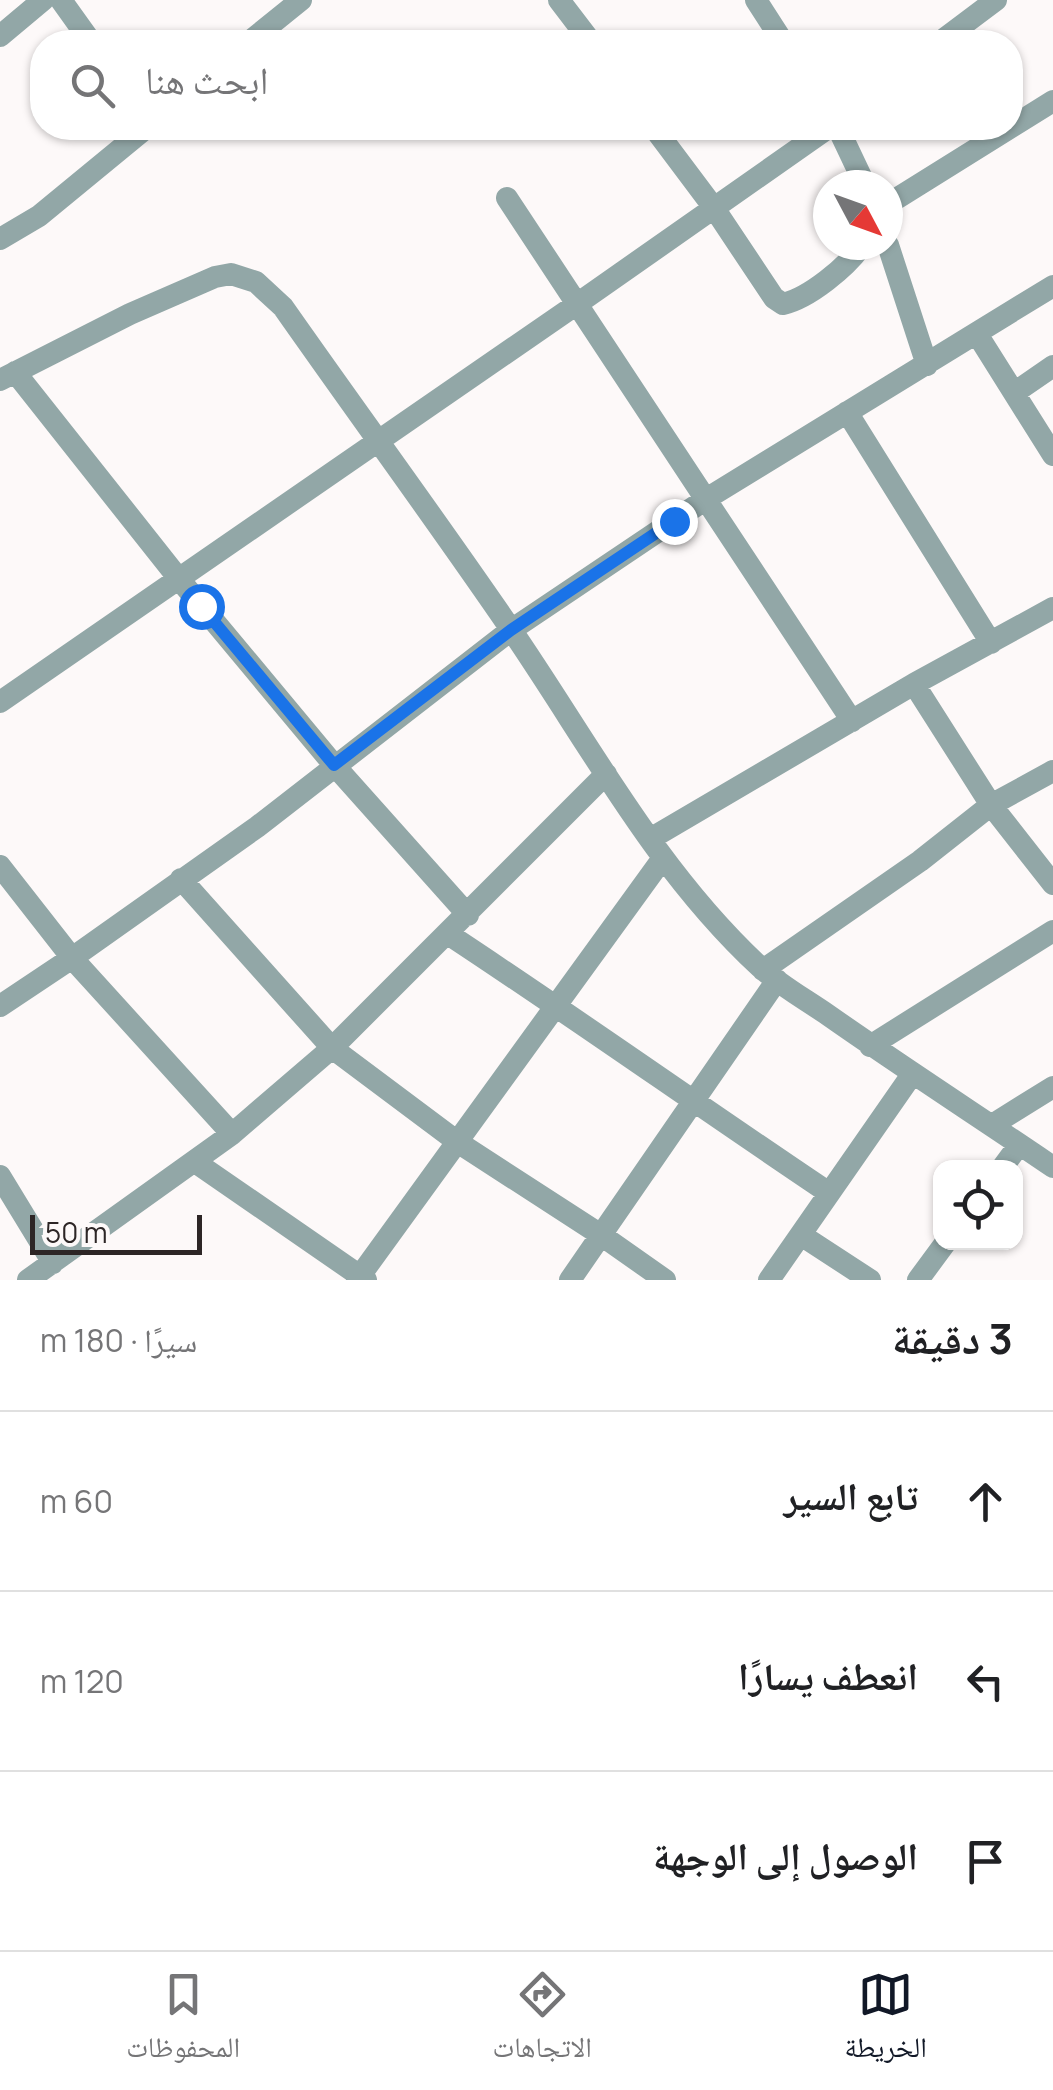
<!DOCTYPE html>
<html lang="ar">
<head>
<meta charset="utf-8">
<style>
	:root { --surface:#fff; --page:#f6f6f6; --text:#202124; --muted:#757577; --line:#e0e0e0; --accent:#111827 }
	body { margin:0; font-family:Manrope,"Noto Naskh Arabic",sans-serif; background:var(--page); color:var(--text); direction:rtl }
	.controls { position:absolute; right:30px; bottom:30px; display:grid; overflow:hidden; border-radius:20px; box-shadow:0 2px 8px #0004 }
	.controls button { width:90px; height:90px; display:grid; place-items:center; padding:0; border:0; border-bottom:2px solid var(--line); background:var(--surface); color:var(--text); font:50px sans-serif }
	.compass { position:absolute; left:813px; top:170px; width:90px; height:90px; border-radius:50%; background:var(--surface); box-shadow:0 2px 8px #0004; rotate:131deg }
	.scale { position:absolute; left:30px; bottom:25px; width:172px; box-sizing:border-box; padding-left:10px; border:5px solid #2d2626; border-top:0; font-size:28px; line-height:35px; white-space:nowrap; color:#2d2626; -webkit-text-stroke:8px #fdf9f9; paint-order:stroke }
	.stop { position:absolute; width:30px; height:30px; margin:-22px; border:8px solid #1a73e8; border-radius:50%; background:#fff }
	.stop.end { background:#1a73e8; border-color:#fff; box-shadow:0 2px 10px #0008 }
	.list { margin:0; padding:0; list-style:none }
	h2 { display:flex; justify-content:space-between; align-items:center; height:130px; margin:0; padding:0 40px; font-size:42px }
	h2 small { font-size:32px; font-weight:400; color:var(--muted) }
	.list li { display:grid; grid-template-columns:65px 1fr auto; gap:30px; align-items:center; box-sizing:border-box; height:180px; padding:0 40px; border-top:2px solid var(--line) }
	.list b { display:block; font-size:38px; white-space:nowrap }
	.list em { font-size:32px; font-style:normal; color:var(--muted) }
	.icon { flex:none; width:55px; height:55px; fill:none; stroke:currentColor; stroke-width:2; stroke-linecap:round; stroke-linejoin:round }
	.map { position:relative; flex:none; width:1053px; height:1280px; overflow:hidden; direction:ltr }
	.search { position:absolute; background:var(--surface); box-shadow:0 2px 8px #0004; left:30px; right:30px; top:30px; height:110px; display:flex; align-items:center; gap:25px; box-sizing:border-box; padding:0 35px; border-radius:40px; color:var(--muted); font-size:38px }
	.sheet { height:670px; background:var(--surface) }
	nav { display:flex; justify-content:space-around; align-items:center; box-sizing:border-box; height:140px; border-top:2px solid var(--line); background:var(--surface); font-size:28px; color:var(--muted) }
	nav a { display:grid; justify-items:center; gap:5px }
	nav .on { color:var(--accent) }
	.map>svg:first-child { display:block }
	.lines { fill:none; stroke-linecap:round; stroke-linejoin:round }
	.street { stroke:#92a7a7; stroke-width:22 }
	.route { stroke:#1a73e8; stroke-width:12 }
</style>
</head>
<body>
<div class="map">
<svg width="1053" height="1280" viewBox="0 0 1053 1280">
	<rect width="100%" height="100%" fill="#fdf9f9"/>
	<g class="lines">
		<path class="street" d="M61 0 91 42
			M559 0 591 42
			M756 0 783 42
			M0 36 43 0
			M249 42 301 0
			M940 42 996 0
			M654 128 714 208 774 298 783 304C809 298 847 267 862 245
			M838 128 865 185
			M507 198 852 721
			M888 204 1053 101
			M0 239 39 216 146 128
			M888 245 927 365
			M977 334 1053 455
			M15 372 179 579 334 765 468 915
			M0 380 130 314 215 277 231 274 256 282 283 307C358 414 436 520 510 628 589 743 656 871 760 967 781 986 805 999 828 1015 902 1067 978 1116 1053 1167
			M1014 393 1053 366
			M847 412 991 643
			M914 684 991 805 1053 884
			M0 702 577 304 828 128
			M650 839 914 684 1053 608
			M0 866 72 958 232 1134
			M181 879 332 1048 459 1143 601 1235 665 1280
			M448 934C577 1019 702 1108 829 1193
			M763 970 920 861 991 805 1053 771
			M0 1006 72 958 257 827 511 630 706 499 1053 286
			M870 1046 1053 931
			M992 1125 1053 1087
			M195 1162 366 1280
			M1002 1168 1019 1145
			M0 1176 53 1263
			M801 1235 870 1280
			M28 1280 232 1134 332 1048 606 774
			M357 1280 663 858
			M570 1280 777 980
			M769 1280 913 1073
			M918 1280 946 1242"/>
	</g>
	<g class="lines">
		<path class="route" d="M201 606 334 765 511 630 674 521"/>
	</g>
</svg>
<div class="controls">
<button><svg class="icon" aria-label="locate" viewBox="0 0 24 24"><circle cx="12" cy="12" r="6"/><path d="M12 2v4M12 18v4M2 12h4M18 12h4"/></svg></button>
</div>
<svg class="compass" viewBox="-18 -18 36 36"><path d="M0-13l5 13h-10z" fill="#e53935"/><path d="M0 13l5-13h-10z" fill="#757577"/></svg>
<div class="scale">50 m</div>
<div class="stop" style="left:201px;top:606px"></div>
<div class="stop end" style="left:674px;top:521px"></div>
<div class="search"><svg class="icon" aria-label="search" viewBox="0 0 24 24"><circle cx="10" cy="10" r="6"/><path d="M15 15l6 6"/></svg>ابحث هنا</div>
</div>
<section class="sheet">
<h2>3 دقيقة<small>سيرًا · 180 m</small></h2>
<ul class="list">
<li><svg class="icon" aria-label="ahead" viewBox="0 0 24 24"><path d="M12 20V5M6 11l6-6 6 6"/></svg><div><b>تابع السير</b></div><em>60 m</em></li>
<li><svg class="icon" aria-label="left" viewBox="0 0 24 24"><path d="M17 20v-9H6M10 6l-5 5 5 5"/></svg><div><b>انعطف يسارًا</b></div><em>120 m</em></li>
<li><svg class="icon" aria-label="arrive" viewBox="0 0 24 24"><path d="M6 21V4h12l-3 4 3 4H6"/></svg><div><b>الوصول إلى الوجهة</b></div></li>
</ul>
</section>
<nav>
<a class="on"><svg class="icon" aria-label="map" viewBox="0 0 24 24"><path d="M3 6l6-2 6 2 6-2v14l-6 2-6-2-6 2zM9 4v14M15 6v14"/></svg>الخريطة</a>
<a><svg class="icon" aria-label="directions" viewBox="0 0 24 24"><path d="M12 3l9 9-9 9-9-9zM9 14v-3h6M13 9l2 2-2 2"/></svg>الاتجاهات</a>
<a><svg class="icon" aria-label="saved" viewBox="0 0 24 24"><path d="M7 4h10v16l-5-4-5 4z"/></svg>المحفوظات</a>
</nav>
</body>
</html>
